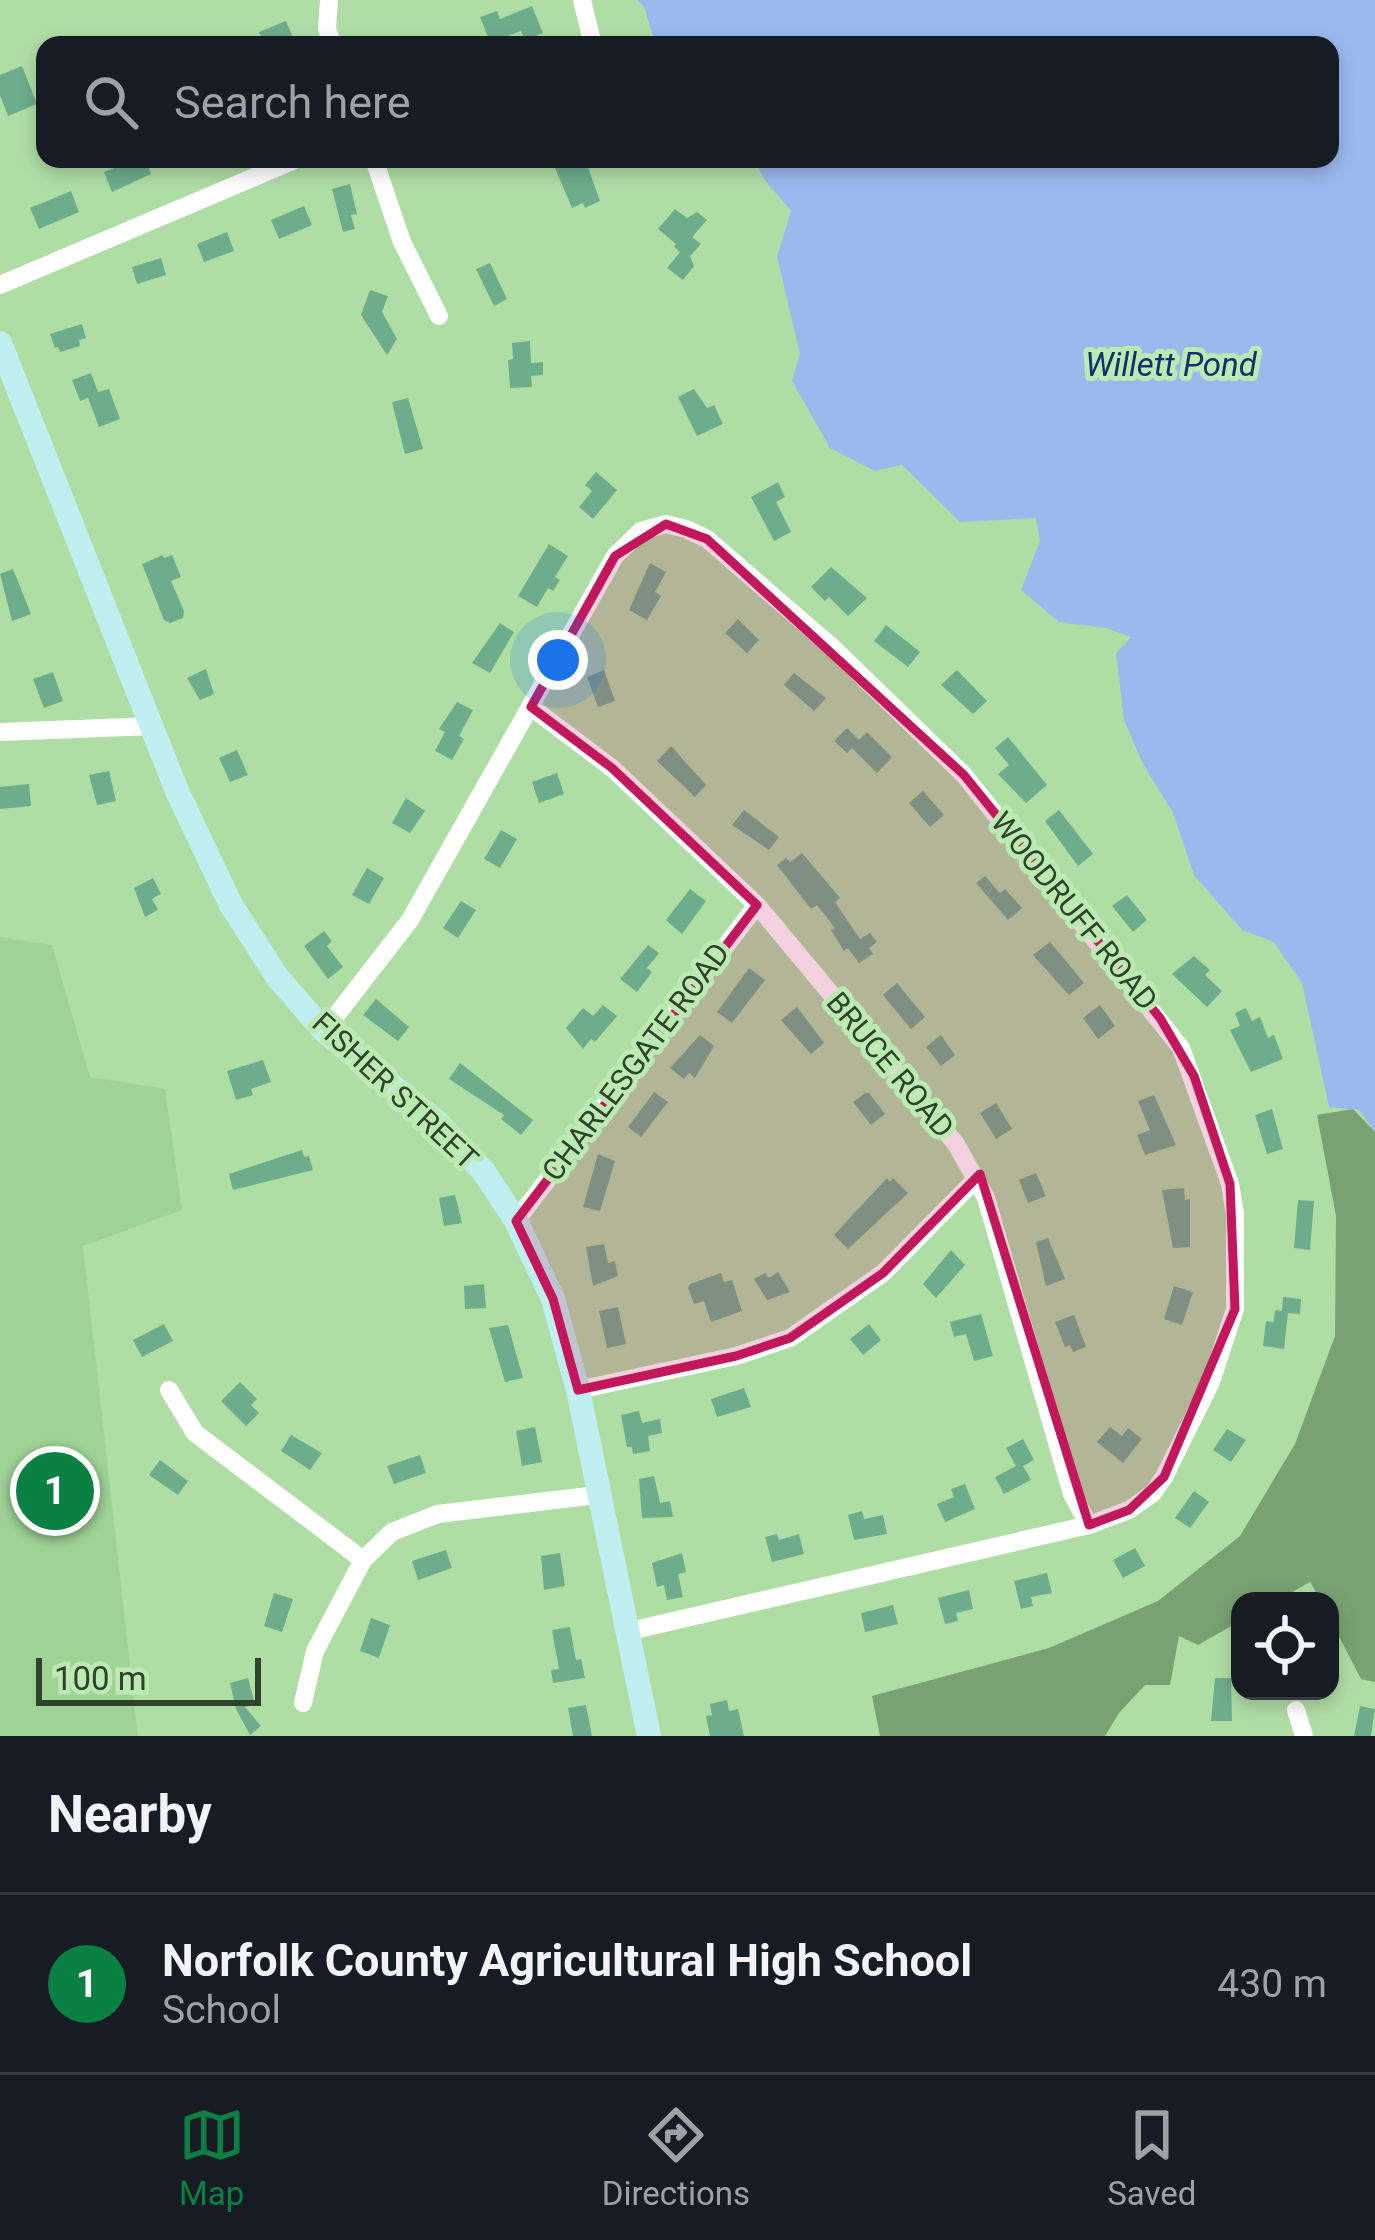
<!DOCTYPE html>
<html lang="en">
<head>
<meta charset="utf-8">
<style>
	:root { --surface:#171b24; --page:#20242c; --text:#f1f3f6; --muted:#9ea1a6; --line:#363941; --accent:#0b8043 }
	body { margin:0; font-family:Roboto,sans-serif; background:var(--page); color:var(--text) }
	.controls { position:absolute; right:36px; bottom:36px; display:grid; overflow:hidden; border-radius:24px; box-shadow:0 6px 18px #0003 }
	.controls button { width:108px; height:108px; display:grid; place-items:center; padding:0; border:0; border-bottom:3px solid var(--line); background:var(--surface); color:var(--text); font:60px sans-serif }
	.scale { position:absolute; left:36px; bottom:30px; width:225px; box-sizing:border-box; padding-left:12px; border:6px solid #2f422c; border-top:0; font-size:33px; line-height:42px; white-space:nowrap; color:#2f422c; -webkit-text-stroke:9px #bbebb2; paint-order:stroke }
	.you { position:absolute; left:558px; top:660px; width:42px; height:42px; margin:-30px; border:9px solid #fff; border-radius:50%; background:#1a73e8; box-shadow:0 0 0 18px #1a73e833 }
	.badge { display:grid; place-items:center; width:78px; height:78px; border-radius:50%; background:var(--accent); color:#fff; font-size:39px; font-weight:700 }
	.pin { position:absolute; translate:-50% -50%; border:6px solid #fff; box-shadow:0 3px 12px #0006 }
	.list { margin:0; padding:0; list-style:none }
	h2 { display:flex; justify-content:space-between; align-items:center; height:156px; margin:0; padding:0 48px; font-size:51px }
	h2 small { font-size:39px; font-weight:400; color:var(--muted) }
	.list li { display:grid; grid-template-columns:78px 1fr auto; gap:36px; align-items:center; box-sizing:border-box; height:180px; padding:0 48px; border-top:3px solid var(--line) }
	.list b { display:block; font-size:45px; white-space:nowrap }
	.list p { margin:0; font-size:39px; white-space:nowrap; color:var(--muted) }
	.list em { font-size:39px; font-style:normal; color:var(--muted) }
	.icon { flex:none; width:66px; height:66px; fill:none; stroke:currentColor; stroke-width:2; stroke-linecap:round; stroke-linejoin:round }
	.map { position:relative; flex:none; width:1375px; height:1736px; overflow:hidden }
	.search { position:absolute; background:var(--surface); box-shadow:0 6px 18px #0003; left:36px; right:36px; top:36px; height:132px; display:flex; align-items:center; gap:30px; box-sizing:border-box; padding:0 42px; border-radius:24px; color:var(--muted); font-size:45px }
	.sheet { height:336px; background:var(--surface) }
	nav { display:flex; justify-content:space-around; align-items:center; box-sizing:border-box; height:168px; border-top:3px solid var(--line); background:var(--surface); font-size:33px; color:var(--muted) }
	nav a { display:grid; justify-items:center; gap:6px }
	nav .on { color:var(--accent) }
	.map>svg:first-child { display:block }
	.built { fill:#9fd396 }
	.forest { fill:#79a171 }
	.water { fill:#9ab9ed }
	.building { fill:#6ead8c }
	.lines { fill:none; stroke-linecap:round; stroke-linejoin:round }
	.street { stroke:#fff; stroke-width:18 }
	.secondary { stroke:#c0eff1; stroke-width:24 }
	.marked { fill:#c2185b; fill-opacity:0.2; stroke:#c2185b; stroke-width:9; stroke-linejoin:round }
	.labels { text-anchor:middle; stroke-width:10; stroke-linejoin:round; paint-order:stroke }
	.street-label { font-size:30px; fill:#2f422c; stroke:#bbebb2 }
	.water-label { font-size:33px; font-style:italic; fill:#0f336e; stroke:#bbebb2 }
</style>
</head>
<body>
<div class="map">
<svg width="1375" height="1736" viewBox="0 0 1375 1736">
	<rect width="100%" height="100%" fill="#afdea5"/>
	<path class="built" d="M0 937 52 945 90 1077 165 1089 182 1210 83 1246 138 1736H0Z"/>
	<path class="forest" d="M1353 1109 1375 1132V1682L1361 1679 1330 1619V1601H1321L1310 1582 1276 1601H1240V1621L1198 1645 1179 1636 1170 1685H1145L1119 1713 1105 1736H880L872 1696 1049 1648 1158 1601 1240 1536 1295 1444 1335 1336 1336 1216 1317 1115Z"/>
	<path class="water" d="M637 0H1375V1132L1359 1110 1329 1107 1302 983 1274 942 1242 930 1194 875 1173 813 1142 762 1124 720 1116 653 1131 637 1106 628 1059 622 1021 590 1040 541 1036 518 960 522 902 465 875 471 830 448 792 381 800 354 777 257 791 211 764 179 754 159H1330V45H656L644 7Z"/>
	<path class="building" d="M532 6 543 33 525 40 521 31 490 42 480 17 497 11 500 19Z
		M286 21 296 45H264L259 32Z
		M22 66 37 104 8 116 0 95V75Z
		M137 159H146L151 174 112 192 104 172Z
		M576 159H585L600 201 585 208 583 203 572 208 555 168Z
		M350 184 357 214 351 215 355 229 343 232 332 189Z
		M71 191 79 212 39 229 30 208Z
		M304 206 312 225 279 239 271 220Z
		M675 209 687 218 697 212 707 220 692 237 701 244 690 256 694 266 683 280 667 268 680 252 674 247 676 244 658 229Z
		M227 232 234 251 204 262 197 244Z
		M161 258 166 275 137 284 132 267Z
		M490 263 507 299 494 306 476 269Z
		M370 290 388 296 382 312 397 339 387 355 361 315Z
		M82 324 86 338 79 340 80 346 60 352 58 347 55 348 50 334Z
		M530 341 531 363 543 362V375L531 376 532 387 510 388 508 360 513 359 512 343Z
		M91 373 98 392 109 389 120 419 99 427 88 398 80 401 72 380Z
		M694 389 707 408 714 405 723 424 697 436 678 397Z
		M408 398 423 449 405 454 392 402Z
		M596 472 617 490 593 519 579 507 592 491 585 485Z
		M778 482 785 497 776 502 791 532 774 541 751 497Z
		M549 544 568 556 555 577 560 580 553 591 548 588 537 607 518 596Z
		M163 555 164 558 172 555 181 577 171 581 184 611 183 618 170 623 164 620 142 564Z
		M650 563 666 572 655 592 661 596 647 620 629 610Z
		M831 567 867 598 848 616 829 597 825 601 811 587Z
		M13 569 31 614 12 621 0 574Z
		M738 619 759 640 747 653 725 633Z
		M500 623 514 632 490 673 472 663Z
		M886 625 920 652 908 667 874 641Z
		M206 669 214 694 200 700 187 678Z
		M604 670 615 701 598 707 587 677Z
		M957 670 987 701 973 714 941 685Z
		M53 672 63 701 44 708 33 679Z
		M794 673 826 698 814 711 784 685Z
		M457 702 473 710 459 736 464 739 452 760 435 751 445 732 439 729Z
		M847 728 859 740 867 732 892 757 877 773 852 748 847 753 834 741Z
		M1008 737 1047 785 1026 803 998 774 1009 765 995 748Z
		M671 746 706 785 695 797 657 761Z
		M237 750 248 775 230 782 219 758Z
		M109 771 116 801 97 805 89 775Z
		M557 773 564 794 539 803 532 782Z
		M29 784 31 806 0 809V787Z
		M923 791 944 815 930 827 909 803Z
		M406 798 425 811 410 833 392 823Z
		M744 810 779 837 769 850 732 825Z
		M1059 810 1093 854 1078 866 1045 821Z
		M501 830 517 839 500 868 484 859Z
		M802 853 840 898 835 902 860 939 870 933 877 942 869 948 873 954 859 963 848 948 844 951 831 930 835 928 817 905 811 909 777 865 786 858 790 862Z
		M367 868 384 878 369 904 352 895Z
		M985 876 1000 893 1005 889 1022 908 1008 920 976 883Z
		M153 878 161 894 152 899 158 910 145 917 134 888Z
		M690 889 706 901 682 934 666 920Z
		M1127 895 1147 920 1133 932 1112 906Z
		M461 901 476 910 458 938 443 928Z
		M324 931 332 941 327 946 343 967 328 979 304 946Z
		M1050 942 1084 983 1069 995 1033 955Z
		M648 945 659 953 647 968 652 972 637 992 620 979Z
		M1194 956 1210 970 1205 975 1222 991 1207 1007 1172 974Z
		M749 968 765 980 732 1023 717 1012Z
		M897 983 925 1017 911 1029 883 995Z
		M376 999 409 1027 398 1041 363 1015Z
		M603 1005 617 1016 595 1042 591 1039 583 1049 566 1028 583 1008 593 1016Z
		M1100 1005 1115 1026 1098 1039 1083 1018Z
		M797 1007 824 1043 811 1054 781 1020Z
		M1246 1008 1252 1021 1260 1017 1268 1038 1274 1035 1283 1059 1251 1072 1230 1030 1240 1026 1235 1013Z
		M700 1035 714 1046 695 1078 689 1073 684 1079 670 1068Z
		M941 1035 955 1055 941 1066 926 1047Z
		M263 1060 271 1082 251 1089 253 1095 236 1100 227 1071Z
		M460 1063 533 1120 521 1135 501 1119 504 1115 449 1079Z
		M654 1092 668 1102 641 1137 628 1127Z
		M865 1093H869L885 1114 871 1125 853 1102Z
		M1154 1095 1176 1145 1145 1155 1137 1135 1150 1130 1138 1101Z
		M996 1103 1012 1129 996 1139 980 1113Z
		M1272 1109 1283 1149 1267 1154 1255 1115Z
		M302 1150 304 1157 309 1156 313 1170 233 1190 229 1174Z
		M598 1154 615 1161 600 1211 583 1207Z
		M1036 1173 1046 1196 1028 1203 1019 1180Z
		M887 1178 890 1182 893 1178 908 1193 848 1249 834 1235Z
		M1184 1188 1185 1200 1190 1199V1247L1173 1248 1162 1190Z
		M455 1195 462 1223 444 1226 439 1198Z
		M1298 1200 1314 1201 1310 1250 1294 1248Z
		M1048 1238 1065 1279 1046 1286 1036 1242Z
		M604 1244 608 1263 615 1261 618 1276 593 1286 586 1247Z
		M951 1250 965 1265 936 1298 923 1284Z
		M778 1272 790 1292 767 1300 754 1279 765 1273 769 1278Z
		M721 1273 724 1282 732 1280 742 1311 711 1322 704 1301 694 1304 688 1288 690 1284Z
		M484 1284 486 1308 465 1309 464 1286Z
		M1174 1286 1193 1292 1182 1325 1164 1319Z
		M1283 1297 1301 1299 1300 1314 1288 1313 1284 1349 1263 1346 1266 1321 1274 1322 1275 1310 1282 1311Z
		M618 1307 626 1344 607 1348 599 1311Z
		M981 1314 993 1356 974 1361 966 1334 954 1337 950 1322Z
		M1074 1315 1086 1347 1073 1352 1070 1345 1065 1347 1055 1322Z
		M164 1324 173 1341 142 1357 133 1340Z
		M869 1324 881 1340 863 1355 850 1339Z
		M508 1325 523 1378 505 1382 489 1328Z
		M240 1382 257 1399 251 1405 259 1413 246 1426 221 1401Z
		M744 1388 751 1407 717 1417 711 1399Z
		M639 1411 642 1423 660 1419 662 1433 648 1436 650 1451 633 1454 632 1447H627L621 1415Z
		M535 1427 542 1462 522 1466 516 1431Z
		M1110 1427 1122 1436 1128 1428 1142 1439 1123 1463 1097 1442Z
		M1227 1429 1246 1440 1231 1462 1213 1450Z
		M291 1435 322 1453 310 1470 281 1451Z
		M1023 1439 1034 1460 1023 1466 1031 1480 1004 1494 995 1477 1016 1466 1006 1448Z
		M420 1455 426 1473 394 1484 387 1466Z
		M160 1460 188 1481 178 1495 149 1475Z
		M654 1476 660 1503 670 1501 673 1517 642 1518 639 1479Z
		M965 1484 975 1509 945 1522 937 1504 954 1497 951 1489Z
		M1194 1491 1209 1502 1190 1528 1175 1518Z
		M862 1511 864 1519 883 1515 887 1534 854 1540 848 1515Z
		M777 1534 779 1540 799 1534 804 1554 772 1562 765 1537Z
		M1135 1548 1145 1566 1123 1578 1113 1560Z
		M446 1550 452 1568 418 1580 412 1561Z
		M560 1553 565 1586 544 1590 541 1556Z
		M682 1553 686 1572 678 1574 683 1597 667 1600 664 1585 657 1587 652 1563Z
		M1047 1573 1052 1593 1031 1597 1033 1606 1021 1609 1014 1581Z
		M969 1590 973 1609 956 1613 958 1621 945 1624 938 1598Z
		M274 1593 293 1599 282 1632 264 1626Z
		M893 1605 898 1624 865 1632 861 1613Z
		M371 1618 390 1625 379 1658 360 1651Z
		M570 1627 576 1660 581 1659 585 1678 553 1683 551 1670 559 1669 552 1630Z
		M248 1678 255 1704 245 1707 261 1726 250 1735 236 1709 230 1683Z
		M1215 1678H1231L1232 1721H1211Z
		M727 1700 729 1711 738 1709 744 1736H710L706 1716 712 1715 710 1704Z
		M586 1705 592 1736H573L568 1708Z
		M1360 1706 1375 1709 1371 1736H1354Z"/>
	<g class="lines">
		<path class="street" d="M329 0 327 29 333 45
			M582 0 593 45
			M374 159 402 242 439 316
			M0 285 297 159
			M531 707 612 768 757 905 956 1144 986 1198 1072 1494 1089 1525
			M0 732 153 726
			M324 1031 410 920 615 556 641 531 666 524 686 529 707 539 832 647 964 775 1181 1048 1230 1184 1235 1214V1309L1211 1382 1164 1477 1153 1493 1129 1510 1089 1525 630 1631
			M516 1221 757 905
			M169 1390 195 1433 363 1560
			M578 1390 736 1356 790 1338 883 1273 976 1179
			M303 1703 315 1651 363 1560 392 1532 438 1514 597 1495
			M1296 1710 1304 1736"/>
		<path class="secondary" d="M0 343 177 791 231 905 278 978 324 1031 436 1121 484 1172 516 1221 553 1299 578 1390 649 1736"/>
	</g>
	<path class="marked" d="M666 524 707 539 964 775 1160 1018 1194 1076 1230 1184 1235 1309 1164 1477 1129 1510 1089 1525 980 1174 883 1273 790 1338 736 1356 578 1390 553 1299 516 1221 757 905 612 768 531 707 615 556Z"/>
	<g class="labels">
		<g class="street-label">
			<text transform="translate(1074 911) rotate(51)" y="10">WOODRUFF ROAD</text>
			<text transform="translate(636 1062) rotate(-53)" y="10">CHARLESGATE ROAD</text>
			<text transform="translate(890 1065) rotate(50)" y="10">BRUCE ROAD</text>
			<text transform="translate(395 1091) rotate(43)" y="10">FISHER STREET</text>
		</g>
		<g class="water-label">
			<text x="1171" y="376">Willett Pond</text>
		</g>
	</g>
</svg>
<div class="controls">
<button><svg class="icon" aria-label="locate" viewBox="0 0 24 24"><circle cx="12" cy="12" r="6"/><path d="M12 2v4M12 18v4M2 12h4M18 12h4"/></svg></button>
</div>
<div class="scale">100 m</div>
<div class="you"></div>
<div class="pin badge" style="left:55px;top:1491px">1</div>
<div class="search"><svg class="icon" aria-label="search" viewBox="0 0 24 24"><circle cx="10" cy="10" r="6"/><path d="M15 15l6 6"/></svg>Search here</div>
</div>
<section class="sheet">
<h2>Nearby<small></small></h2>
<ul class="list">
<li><span class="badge">1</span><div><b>Norfolk County Agricultural High School</b><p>School</p></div><em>430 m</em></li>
</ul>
</section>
<nav>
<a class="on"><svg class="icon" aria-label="map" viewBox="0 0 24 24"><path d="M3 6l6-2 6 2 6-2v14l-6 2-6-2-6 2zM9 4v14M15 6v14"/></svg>Map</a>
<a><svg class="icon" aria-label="directions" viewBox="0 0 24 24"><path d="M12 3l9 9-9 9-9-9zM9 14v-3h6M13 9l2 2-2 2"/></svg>Directions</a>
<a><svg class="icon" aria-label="saved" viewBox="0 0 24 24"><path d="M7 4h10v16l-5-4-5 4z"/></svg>Saved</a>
</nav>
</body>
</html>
